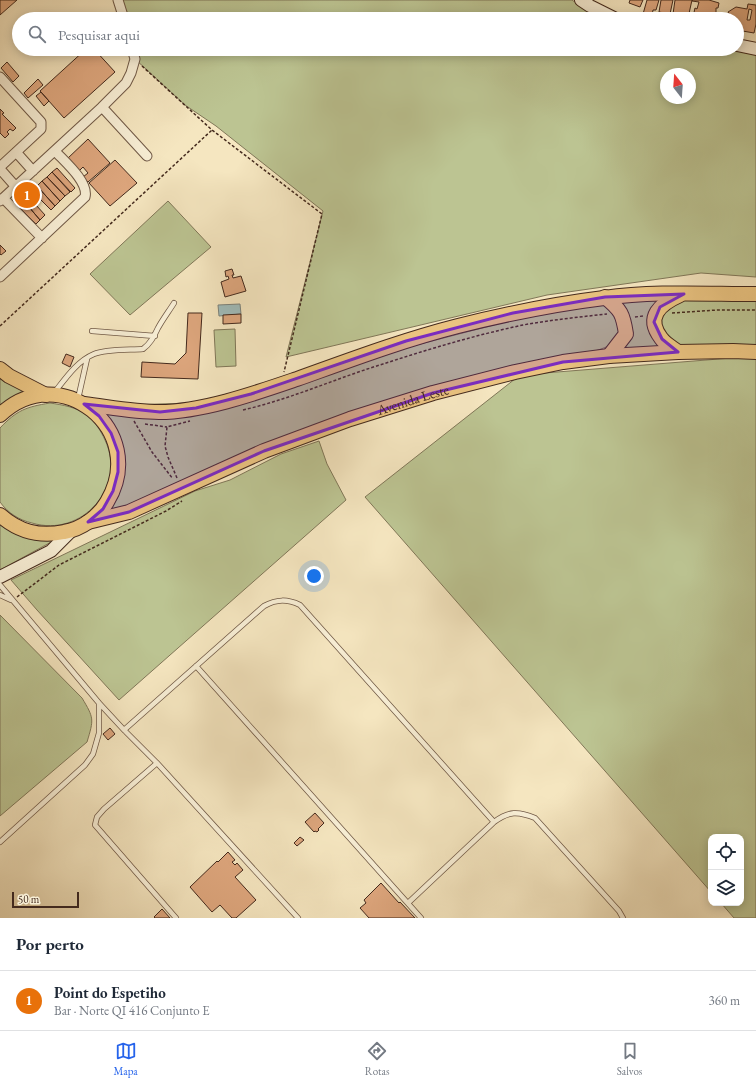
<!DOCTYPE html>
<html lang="pt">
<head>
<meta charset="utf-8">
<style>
	:root { --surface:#fff; --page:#f2f2f3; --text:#1f2937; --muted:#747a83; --line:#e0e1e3; --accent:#2563eb }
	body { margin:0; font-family:"EB Garamond",serif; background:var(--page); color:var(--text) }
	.controls { position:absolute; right:12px; bottom:12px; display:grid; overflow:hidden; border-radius:8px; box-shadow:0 2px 10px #0003 }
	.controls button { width:36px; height:36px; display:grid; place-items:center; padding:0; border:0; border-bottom:1px solid var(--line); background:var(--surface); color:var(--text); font:20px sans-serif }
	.compass { position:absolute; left:660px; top:68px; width:36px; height:36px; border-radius:50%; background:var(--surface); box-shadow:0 2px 10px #0003; rotate:343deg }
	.scale { position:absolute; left:12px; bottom:10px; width:67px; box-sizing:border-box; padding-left:4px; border:2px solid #442a1d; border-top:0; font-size:11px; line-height:14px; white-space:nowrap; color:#442a1d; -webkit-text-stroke:3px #f8efd6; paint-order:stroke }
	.you { position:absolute; left:314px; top:576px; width:14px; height:14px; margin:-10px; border:3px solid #fff; border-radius:50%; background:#1a73e8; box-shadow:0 0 0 6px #1a73e833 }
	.badge { display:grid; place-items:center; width:26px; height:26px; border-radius:50%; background:var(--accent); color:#fff; font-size:13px; font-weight:700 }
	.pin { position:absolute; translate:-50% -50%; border:2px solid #fff; box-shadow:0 1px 4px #0006 }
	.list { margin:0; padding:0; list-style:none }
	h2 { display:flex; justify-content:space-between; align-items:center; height:52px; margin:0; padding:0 16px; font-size:17px }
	h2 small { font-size:13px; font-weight:400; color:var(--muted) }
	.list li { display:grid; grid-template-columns:26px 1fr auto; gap:12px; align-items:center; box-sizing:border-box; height:60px; padding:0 16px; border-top:1px solid var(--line) }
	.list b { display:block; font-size:15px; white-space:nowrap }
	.list p { margin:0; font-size:13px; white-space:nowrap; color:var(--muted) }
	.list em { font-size:13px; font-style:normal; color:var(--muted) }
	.icon { flex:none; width:22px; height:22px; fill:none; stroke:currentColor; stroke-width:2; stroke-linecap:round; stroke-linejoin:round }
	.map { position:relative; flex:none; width:756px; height:918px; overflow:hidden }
	.search { position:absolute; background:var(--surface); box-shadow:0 2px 10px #0003; left:12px; right:12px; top:12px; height:44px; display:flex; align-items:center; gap:10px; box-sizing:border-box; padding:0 14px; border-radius:22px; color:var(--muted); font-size:15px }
	.sheet { height:112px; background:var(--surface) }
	nav { display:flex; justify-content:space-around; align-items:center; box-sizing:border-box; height:56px; border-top:1px solid var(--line); background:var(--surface); font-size:11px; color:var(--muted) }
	nav a { display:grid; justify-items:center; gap:2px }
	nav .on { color:var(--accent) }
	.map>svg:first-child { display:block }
	.green { fill:#bcc492; stroke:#807758; fill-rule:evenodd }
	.water { fill:#a0bdbc; stroke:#7b827c }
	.building { fill:#dda67d; stroke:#442a1d; fill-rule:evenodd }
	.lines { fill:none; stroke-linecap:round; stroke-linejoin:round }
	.lane-casing { stroke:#705946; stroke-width:6 }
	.street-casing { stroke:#705946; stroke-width:11 }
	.secondary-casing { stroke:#442a1d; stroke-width:14 }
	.primary-casing { stroke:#442a1d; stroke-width:16 }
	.path { stroke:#442a1d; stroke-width:1.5; stroke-dasharray:3 2; stroke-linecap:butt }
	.lane { stroke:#f8efd6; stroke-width:4.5 }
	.street { stroke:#f8efd6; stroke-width:9 }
	.secondary { stroke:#f8efd6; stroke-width:12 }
	.primary { stroke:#eac380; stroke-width:14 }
	.marked { fill:#7b2cbf; fill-opacity:0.2; stroke:#7b2cbf; stroke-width:3; stroke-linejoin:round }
	.labels { text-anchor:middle; stroke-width:3; stroke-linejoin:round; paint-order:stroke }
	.street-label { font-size:14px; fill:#442a1d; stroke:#f8efd6 }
</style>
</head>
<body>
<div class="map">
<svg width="756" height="918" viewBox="0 0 756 918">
	<rect width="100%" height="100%" fill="#f5e6c0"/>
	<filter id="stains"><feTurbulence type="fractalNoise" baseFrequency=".005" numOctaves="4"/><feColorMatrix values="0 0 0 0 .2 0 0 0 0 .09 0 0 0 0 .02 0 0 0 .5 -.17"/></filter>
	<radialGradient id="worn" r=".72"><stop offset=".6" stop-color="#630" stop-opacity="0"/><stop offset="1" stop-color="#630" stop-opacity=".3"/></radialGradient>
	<path class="green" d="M123 0H572L586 10 624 19H127Z
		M132 49H737L756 51V277L701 273 547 295 286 357 323 211 216 126 185 105 135 59ZM666 74H690V98H666Z
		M168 201 211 247 130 315 90 274Z
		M669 296 658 305 663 339 679 346 596 353 614 345 625 334 619 303Z
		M668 297 756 301V348L681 346 664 338 655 322Z
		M597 303 618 304 626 317 614 344 593 352 349 418 98 519 119 457 87 406 193 403 509 321Z
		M235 329 236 366 216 367 214 330Z
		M756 356V918H734L721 903H741V837H711V892L365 497 520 375Z
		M0 378 3 381 31 394 0 410Z
		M50 403C63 405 76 407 87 415 95 422 101 431 105 440 127 487 82 538 32 523 19 520 8 513 0 502V428C17 410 26 407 50 403Z
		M319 441 327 464 346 500 119 700 37 610 11 580 195 491 230 480 281 454Z
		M0 517 64 535 0 570Z
		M0 615 82 698C94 718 94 719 87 742L0 816Z"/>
	<path class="water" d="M240 304 241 314 219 316 218 305Z"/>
	<path class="building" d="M0 0H17L0 15Z
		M630 0H643L640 7 629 3Z
		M647 0H659L656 10H653L652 15 657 16V17L643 14Z
		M661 0H673L670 14 659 12Z
		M675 0H692L688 18 673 14Z
		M693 0H709L719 3 718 8H716V14L718 15 717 19H698L693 17 695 8 697 9 699 2 692 1Z
		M748 4 756 5V24L754 33 737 30V19H728L730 15 728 12 736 7 747 9ZM749 9 752 10 750 20H747Z
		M86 49H94L115 72 64 118 40 91Z
		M7 62 19 76 13 82 1 68Z
		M38 79 43 85 28 98 24 93Z
		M41 92 49 101 44 106 36 96Z
		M0 109 4 113 2 114 16 128 13 131 10 129 7 132 9 134 5 138 0 133Z
		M88 139 110 163 88 182 83 177 88 173 83 167 78 172 67 159Z
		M115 160 137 183 110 206 89 183Z
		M57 168 75 188 71 192 52 172Z
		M52 172 70 192 65 196 47 177Z
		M47 177 65 196 60 201 42 181Z
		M42 181 60 201 55 206 37 186Z
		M37 186 55 206 51 210 32 191Z
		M27 195 45 215 40 220 23 200Z
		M22 200H23L40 220 36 224 17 205Z
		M0 245 6 251 1 255 0 254Z
		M232 269 234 275H232L233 278 241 276 246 291 225 297 221 282 229 279 228 276 226 277 225 271Z
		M188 313H202L198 379 141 377 142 362 175 364 186 353Z
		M241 314V323L223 324V315Z
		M66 354 74 357 70 367 62 363Z
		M110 728 115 734 108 740 103 734Z
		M315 813 324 823 318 829 319 830 317 832 315 831 314 832 305 822Z
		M300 837 304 840 297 846 294 843Z
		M228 852 235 860 232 862 235 865 237 863 243 870 235 877 256 900 236 918H232L220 905 212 912 190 887 217 861 218 862Z
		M381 883 399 903 400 902 415 918H369L360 908 366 903 364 900Z
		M162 909 170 918H155L154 917Z"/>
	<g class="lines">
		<g class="lane-casing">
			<path id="lane" d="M92 331 155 336
				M54 393C65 379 77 361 94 354 106 349 129 350 143 349 151 343 154 336 158 328 163 319 169 311 174 303
				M78 399 87 359
				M0 585 99 703V733L93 754 85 765 0 842
				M0 595 11 600
				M196 666 421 918
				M99 703 124 730 157 763 298 918
				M124 730 264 606C277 599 287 599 300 605L494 822
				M157 763 104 809 97 817 95 825 176 918
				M408 903 494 822C509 811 518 811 535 818L619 911 623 918"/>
		</g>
		<g class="street-casing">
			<path id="street" d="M118 0 124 19
				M0 77 41 122V129L0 167
				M102 107 147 156
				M16 152 33 171
				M0 169 16 187
				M3 198 42 238
				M0 201 102 107 126 83 131 73 135 59 132 49
				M0 277 85 197C89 182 64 161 55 151"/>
		</g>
		<g class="secondary-casing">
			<path id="secondary" d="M581 0 590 6 616 19
				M737 45 756 49
				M0 577 51 551 71 531"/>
		</g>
		<g class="primary-casing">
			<g id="primary">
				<path d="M605 297C621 310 623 314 626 334L609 356"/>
				<path d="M678 352C673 348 665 344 661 338 645 317 660 304 680 295"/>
				<path d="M0 369 9 376 46 395"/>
				<path d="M84 404C109 407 134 412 159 412 202 412 256 393 297 379 350 360 403 340 458 326 506 314 555 304 604 298 654 291 706 294 756 294"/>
				<path d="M0 415C59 358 150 430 107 502 98 517 82 529 64 532 39 537 19 532 0 515"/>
				<path id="s1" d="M88 522 129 512 264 451 350 419 433 393 515 372 563 362 609 356 678 352 733 351 756 352"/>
			</g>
		</g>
		<path class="path" d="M142 66 212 130 322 214 284 372
			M672 313 717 310H756
			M635 317 643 316
			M0 326 212 130
			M243 410C291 399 337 378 383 364 429 349 476 335 523 325 551 320 579 317 607 314
			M134 421 152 452 173 479
			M145 424 167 427
			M177 478 168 457 165 446 167 427 190 421
			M17 597 59 565 166 511 182 501"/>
		<use href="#lane" class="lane"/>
		<use href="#street" class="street"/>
		<use href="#secondary" class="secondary"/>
		<use href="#primary" class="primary"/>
	</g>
	<path class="marked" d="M684 294 660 307 654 322 662 339 678 352 563 362 433 393 264 451 129 512 88 522 103 509 113 491 118 472V452L111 433 99 416 84 404 160 412 196 408 251 394 406 341 513 313 605 297Z"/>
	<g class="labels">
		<g class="street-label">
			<text dy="5" stroke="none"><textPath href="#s1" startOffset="348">Avenida Leste</textPath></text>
		</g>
	</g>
	<rect width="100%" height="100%" filter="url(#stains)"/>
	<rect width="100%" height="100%" fill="url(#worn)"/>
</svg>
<div class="controls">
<button><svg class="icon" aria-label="locate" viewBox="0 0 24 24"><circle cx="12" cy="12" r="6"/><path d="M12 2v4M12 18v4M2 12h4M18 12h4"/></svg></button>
<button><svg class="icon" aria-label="layers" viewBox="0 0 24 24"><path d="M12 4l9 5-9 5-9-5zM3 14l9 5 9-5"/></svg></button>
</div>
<svg class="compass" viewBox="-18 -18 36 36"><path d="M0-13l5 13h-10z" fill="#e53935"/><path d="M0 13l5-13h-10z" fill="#747a83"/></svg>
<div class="scale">50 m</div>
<div class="you"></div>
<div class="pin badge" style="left:27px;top:195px;background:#e8710a">1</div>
<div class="search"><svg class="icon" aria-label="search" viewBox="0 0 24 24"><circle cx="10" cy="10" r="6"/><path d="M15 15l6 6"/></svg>Pesquisar aqui</div>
</div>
<section class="sheet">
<h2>Por perto<small></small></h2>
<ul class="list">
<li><span class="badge" style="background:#e8710a">1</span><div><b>Point do Espetiho</b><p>Bar · Norte QI 416 Conjunto E</p></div><em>360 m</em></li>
</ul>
</section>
<nav>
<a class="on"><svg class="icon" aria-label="map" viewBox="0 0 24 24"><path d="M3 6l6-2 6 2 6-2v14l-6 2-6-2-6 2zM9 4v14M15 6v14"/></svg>Mapa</a>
<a><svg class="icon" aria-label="directions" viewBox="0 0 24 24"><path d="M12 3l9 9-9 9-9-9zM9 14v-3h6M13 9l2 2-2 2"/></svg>Rotas</a>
<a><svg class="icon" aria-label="saved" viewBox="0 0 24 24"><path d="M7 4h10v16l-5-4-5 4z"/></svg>Salvos</a>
</nav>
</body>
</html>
